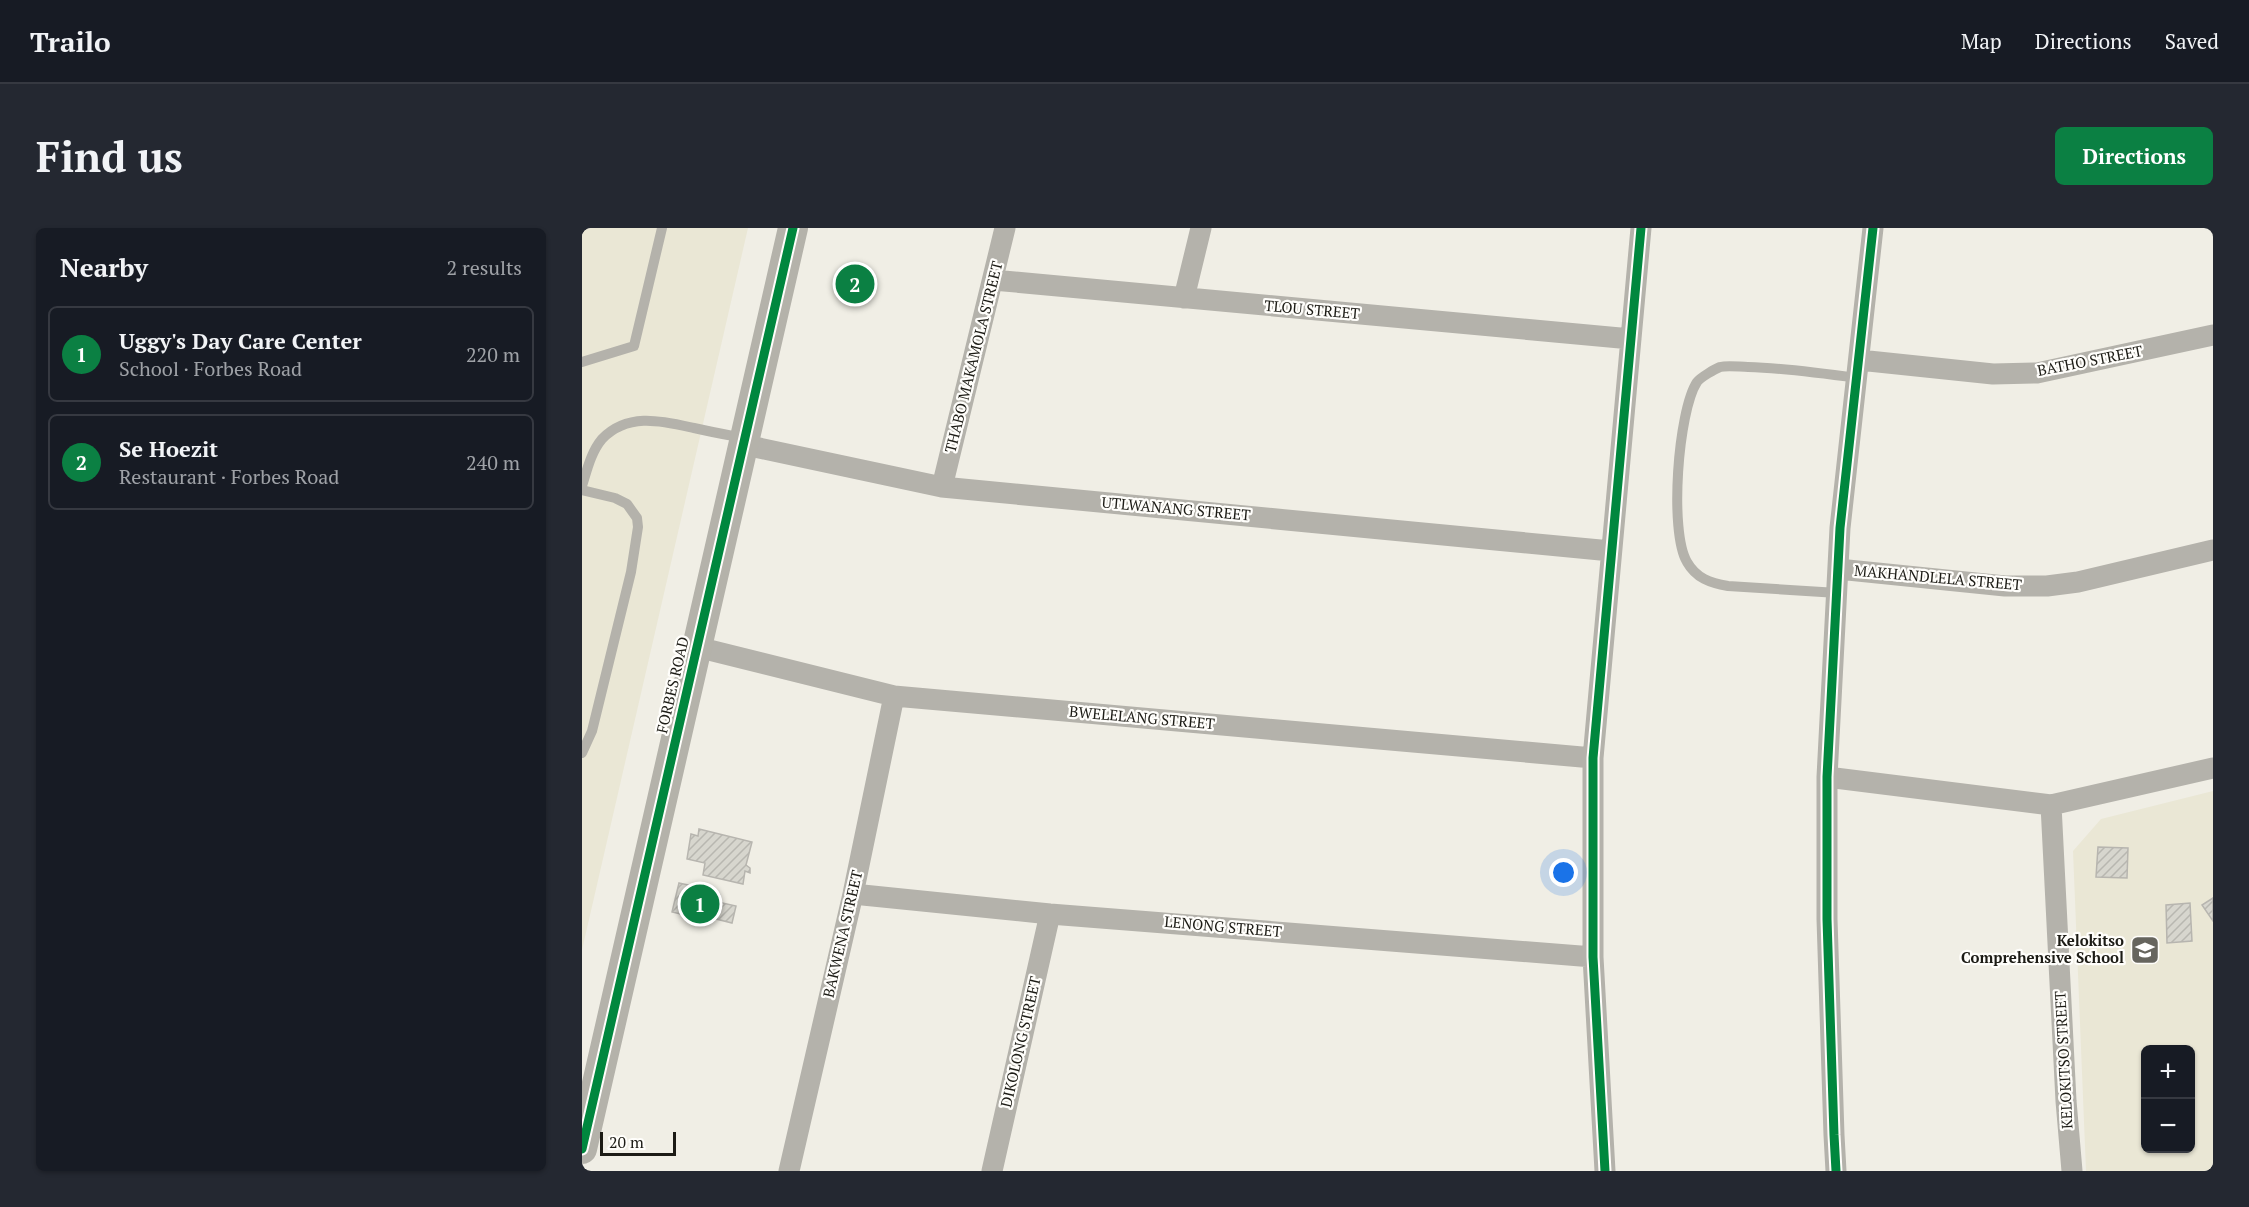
<!DOCTYPE html>
<html lang="en">
<head>
<meta charset="utf-8">
<style>
	:root { --surface:#171b24; --page:#242831; --text:#f1f3f6; --muted:#9ea1a6; --line:#363941; --accent:#0b8043 }
	body { margin:0; font-family:"PT Serif",serif; background:var(--page); color:var(--text) }
	.controls { position:absolute; right:18px; bottom:18px; display:grid; overflow:hidden; border-radius:9px; box-shadow:0 2px 4px #0004 }
	.controls button { width:54px; height:54px; display:grid; place-items:center; padding:0; border:0; border-bottom:2px solid var(--line); background:var(--surface); color:var(--text); font:30px sans-serif }
	.scale { position:absolute; left:18px; bottom:15px; width:76px; box-sizing:border-box; padding-left:6px; border:3px solid #1c1b15; border-top:0; font-size:16px; line-height:21px; white-space:nowrap; color:#1c1b15; -webkit-text-stroke:4px #fffefb; paint-order:stroke }
	.you { position:absolute; left:982px; top:645px; width:21px; height:21px; margin:-15px; border:4px solid #fff; border-radius:50%; background:#1a73e8; box-shadow:0 0 0 9px #1a73e833 }
	.badge { display:grid; place-items:center; width:39px; height:39px; border-radius:50%; background:var(--accent); color:#fff; font-size:20px; font-weight:700 }
	.pin { position:absolute; translate:-50% -50%; border:3px solid #fff; box-shadow:0 2px 6px #0006 }
	.list { margin:0; padding:0; list-style:none }
	h2 { display:flex; justify-content:space-between; align-items:center; height:78px; margin:0; padding:0 24px; font-size:26px }
	h2 small { font-size:20px; font-weight:400; color:var(--muted) }
	.list li { display:grid; grid-template-columns:39px 1fr auto; gap:18px; align-items:center; box-sizing:border-box; height:96px; margin:0 12px 12px; padding:0 12px; border:2px solid var(--line); border-radius:9px }
	.list b { display:block; font-size:22px; white-space:nowrap }
	.list p { margin:0; font-size:20px; white-space:nowrap; color:var(--muted) }
	.list em { font-size:20px; font-style:normal; color:var(--muted) }
	.map { position:relative; flex:none; width:1631px; height:943px; overflow:hidden; border-radius:9px }
	header { display:flex; align-items:center; gap:36px; box-sizing:border-box; height:84px; padding:0 30px; background:var(--surface); border-bottom:2px solid var(--line) }
	header strong { font-size:28px }
	nav { display:flex; gap:33px; margin-inline-start:auto; font-size:21px }
	.intro { display:flex; align-items:center; justify-content:space-between; box-sizing:border-box; height:144px; padding:0 36px }
	h1 { margin:0; font-size:42px }
	.button { padding:15px 27px; border-radius:9px; background:var(--accent); color:#fff; font-size:21px; font-weight:700 }
	main { display:flex; gap:36px; padding:0 36px }
	aside { flex:1; background:var(--surface); border-radius:9px; box-shadow:0 2px 4px #0004 }
	.map>svg:first-child { display:block }
	.built { fill:#eae7d5; fill-rule:evenodd }
	.building { fill:url(#building-hatch); stroke:#b7b5af; stroke-width:1.5 }
	.lines { fill:none; stroke-linecap:round; stroke-linejoin:round }
	.lane { stroke:#b4b2ab; stroke-width:10 }
	.street { stroke:#b4b2ab; stroke-width:21 }
	.secondary { stroke:#b4b2aa; stroke-width:30 }
	.cycleway-casing { stroke:#fffefb; stroke-width:13 }
	.cycleway { stroke:#00873e; stroke-width:9 }
	.labels { text-anchor:middle; stroke-width:4.5; stroke-linejoin:round; paint-order:stroke }
	.street-label { font-size:15px; fill:#1c1b15; stroke:#fffefb }
	.poi-label { font-size:15px; font-weight:bold; fill:#1c1b15; stroke:#fffefb; text-anchor:end }
</style>
</head>
<body>
<header>
<strong>Trailo</strong>
<nav><a>Map</a><a>Directions</a><a>Saved</a></nav>
</header>
<div class="intro"><h1>Find us</h1><a class="button">Directions</a></div>
<main>
<aside>
<h2>Nearby<small>2 results</small></h2>
<ul class="list">
<li><span class="badge">1</span><div><b>Uggy's Day Care Center</b><p>School · Forbes Road</p></div><em>220 m</em></li>
<li><span class="badge">2</span><div><b>Se Hoezit</b><p>Restaurant · Forbes Road</p></div><em>240 m</em></li>
</ul>
</aside>
<div class="map">
<svg width="1631" height="943" viewBox="0 0 1631 943">
	<defs>
		<pattern id="building-hatch" width="6" height="6" patternUnits="userSpaceOnUse" patternTransform="scale(1.5)"><rect width="6" height="6" fill="#d7d6ce"/><path d="M-1 1l2-2M0 6l6-6M5 7l2-2" fill="none" stroke="#b8b7b0"/></pattern>
	</defs>
	<rect width="100%" height="100%" fill="#f0eee5"/>
	<path class="built" d="M0 0H166L0 722Z
		M1631 563V943H1504L1491 623 1519 591ZM1564 822H1608V920H1564Z"/>
	<path class="building" d="M117 601 170 614 164 637 168 640V645L163 643 161 656 121 647 123 635 105 631 109 606 116 608Z
		M1516 619 1546 620 1545 650 1514 649Z
		M97 655 125 661V665L138 667 136 674 154 678 150 695 130 690 129 693 90 684Z
		M1631 670V693L1620 677Z
		M1608 675 1610 713 1585 715 1584 677Z"/>
	<g class="lines">
		<path class="lane" d="M0 134 52 118 80 0
			M0 258C5 242 9 224 20 211 46 184 80 193 112 200 129 204 146 207 162 210
			M0 262 33 270 45 276 55 290 56 299 49 344 10 503 0 525
			M1256 365 1146 358C1128 355 1114 350 1105 334 1087 304 1096 183 1115 154 1119 149 1133 141 1138 139 1146 137 1158 139 1166 139 1203 140 1239 145 1275 150"/>
		<path class="street" d="M411 52 1049 111
			M602 70 619 0
			M1277 132 1411 146 1455 145 1631 107
			M163 217 360 259 1029 323
			M360 259 423 0
			M1256 341 1423 358H1465L1496 354 1631 322
			M115 419 312 468 1011 530
			M1245 549 1469 577 1631 540
			M1469 577 1484 873 1490 943
			M271 666 468 686 1011 729
			M207 943 271 666 312 468
			M410 943 468 686
			M1023 943 1011 729V530L1059 0
			M1254 943 1252 907 1245 691V549L1258 300 1291 0"/>
		<path class="secondary" d="M0 921 211 0"/>
		<g class="cycleway-casing">
			<path id="cycleway" d="M0 921 211 0
				M1023 943 1011 729V530L1059 0
				M1254 943 1252 907 1245 691V549L1258 300 1291 0"/>
		</g>
		<use href="#cycleway" class="cycleway"/>
	</g>
	<defs>
		<g id="school-square" transform="scale(1.5)"><rect x="-9" y="-9" width="18" height="18" rx="4" fill="#66655e" stroke="#fffefb"/><path d="M0-5L7-2L0 1L-7-2ZM-4 1L0 2.5L4 1V4Q0 6-4 4Z" fill="#fff"/></g>
	</defs>
	<g fill-rule="evenodd">
		<use href="#school-square" x="1563" y="722"/>
	</g>
	<g class="labels">
		<g class="street-label">
			<text transform="translate(730 82) rotate(5)" y="5">TLOU STREET</text>
			<text transform="translate(392 129) rotate(-76)" y="5">THABO MAKAMOLA STREET</text>
			<text transform="translate(1508 133) rotate(-11)" y="5">BATHO STREET</text>
			<text transform="translate(594 281) rotate(5)" y="5">UTLWANANG STREET</text>
			<text transform="translate(1356 350) rotate(5)" y="5">MAKHANDLELA STREET</text>
			<text transform="translate(91 457) rotate(-77)" y="5">FORBES ROAD</text>
			<text transform="translate(560 490) rotate(5)" y="5">BWELELANG STREET</text>
			<text transform="translate(641 699) rotate(5)" y="5">LENONG STREET</text>
			<text transform="translate(261 706) rotate(-77)" y="5">BAKWENA STREET</text>
			<text transform="translate(439 814) rotate(-77)" y="5">DIKOLONG STREET</text>
			<text transform="translate(1482 832) rotate(-93)" y="5">KELOKITSO STREET</text>
		</g>
		<g class="poi-label">
			<text x="1542" y="718">Kelokitso<tspan x="1542" dy="17">Comprehensive School</tspan></text>
		</g>
	</g>
</svg>
<div class="controls">
<button>+</button>
<button>−</button>
</div>
<div class="scale">20 m</div>
<div class="you"></div>
<div class="pin badge" style="left:118px;top:676px">1</div>
<div class="pin badge" style="left:273px;top:56px">2</div>
</div>
</main>
</body>
</html>
